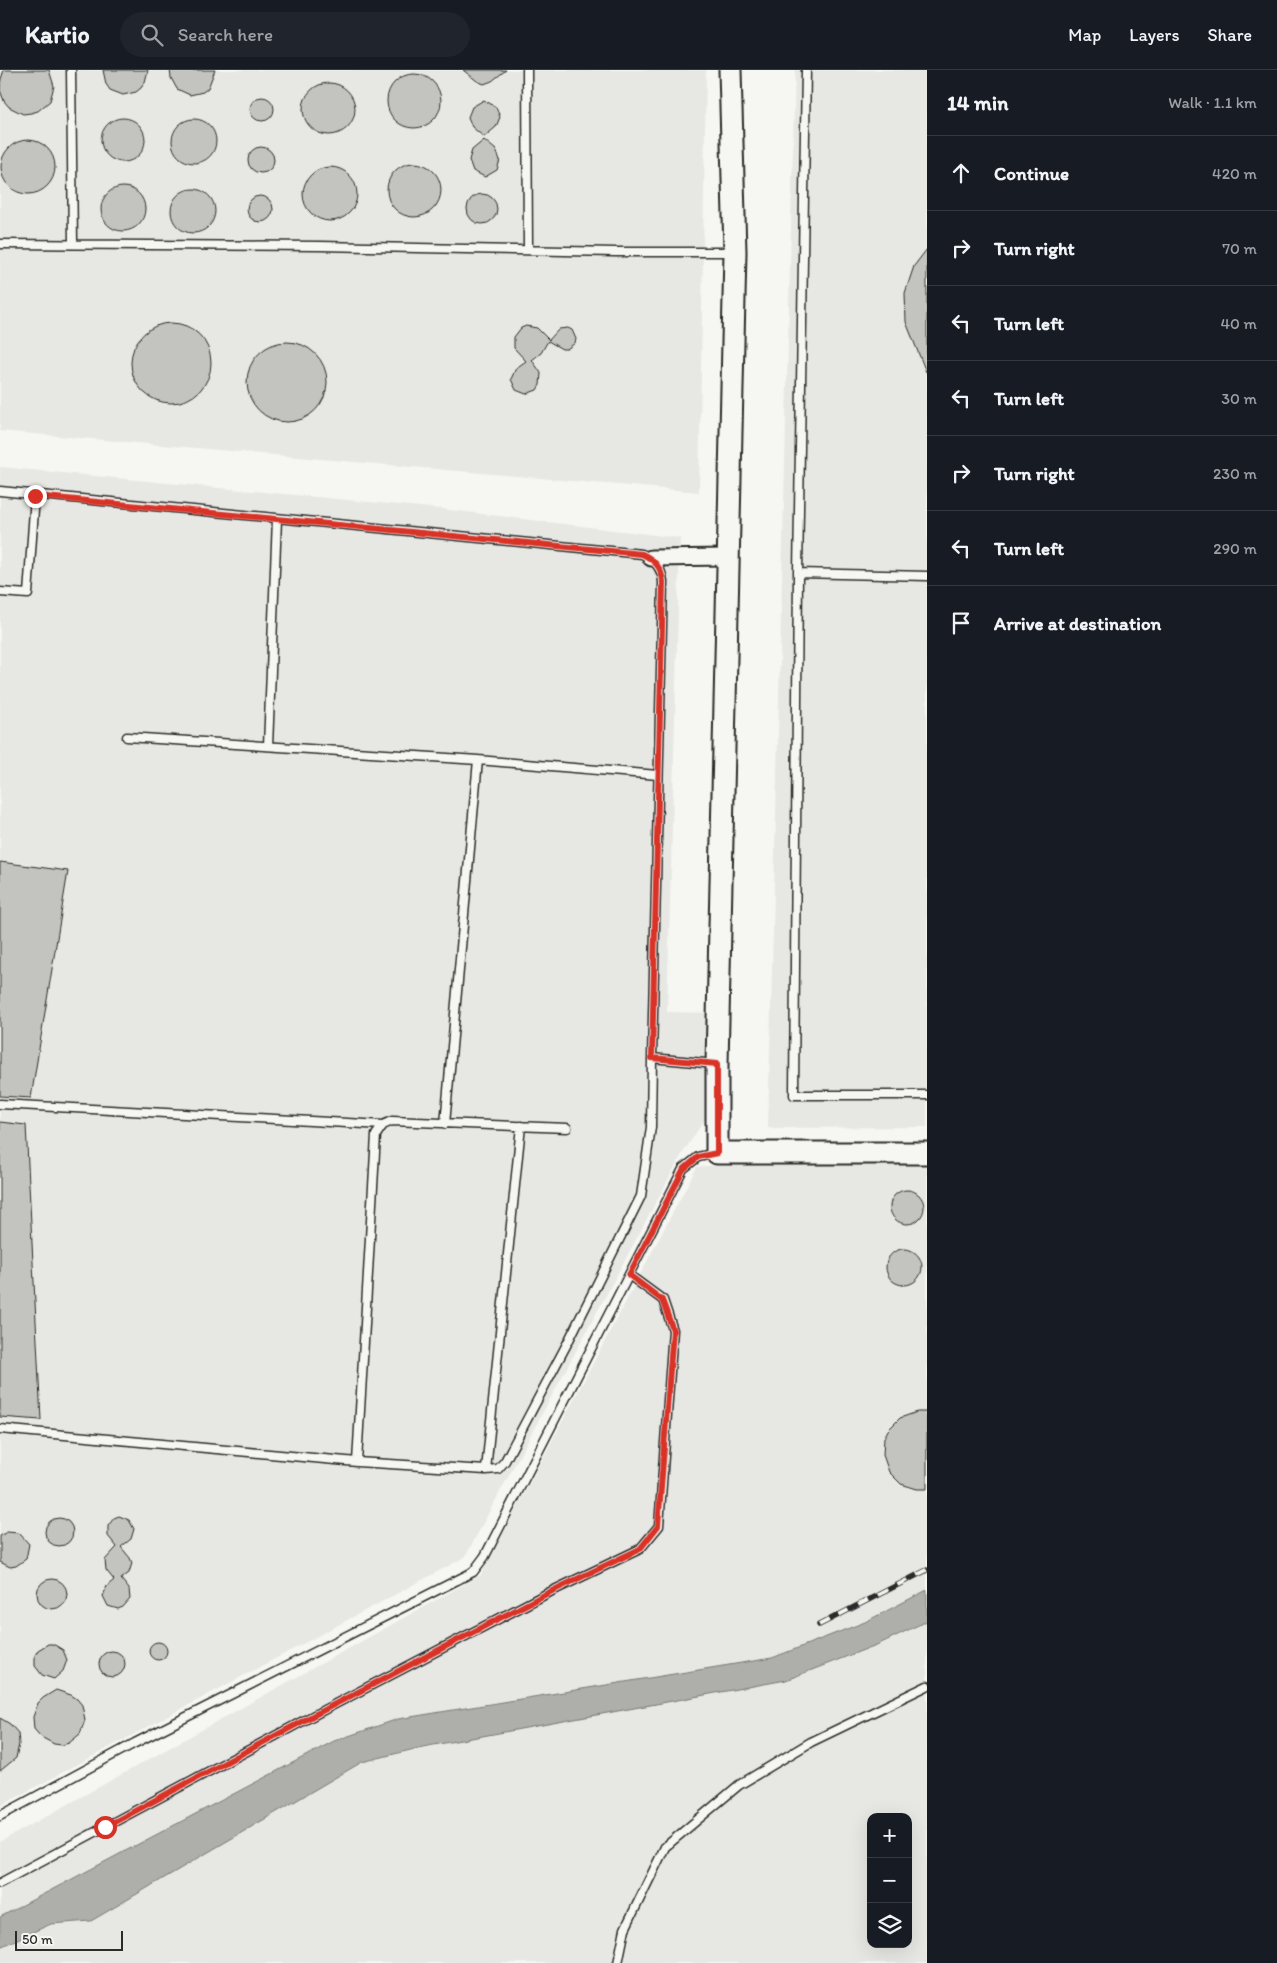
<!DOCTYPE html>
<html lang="en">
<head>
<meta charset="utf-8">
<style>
	:root { --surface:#171b24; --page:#20242c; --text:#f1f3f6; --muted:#9ea1a6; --line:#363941 }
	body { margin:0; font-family:Itim,sans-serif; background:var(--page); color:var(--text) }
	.controls { position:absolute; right:15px; bottom:15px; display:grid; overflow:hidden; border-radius:10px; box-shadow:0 5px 20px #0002 }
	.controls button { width:45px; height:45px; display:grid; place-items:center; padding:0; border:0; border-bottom:1px solid var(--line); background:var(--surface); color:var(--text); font:25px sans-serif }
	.scale { position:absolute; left:15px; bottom:12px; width:108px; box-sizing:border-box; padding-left:5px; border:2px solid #2b2b2b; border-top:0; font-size:14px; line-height:18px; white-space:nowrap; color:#2b2b2b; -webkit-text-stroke:4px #f6f6f2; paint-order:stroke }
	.stop { position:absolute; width:15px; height:15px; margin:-11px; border:4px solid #d93025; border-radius:50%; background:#fff }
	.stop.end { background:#d93025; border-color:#fff; box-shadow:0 1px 5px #0008 }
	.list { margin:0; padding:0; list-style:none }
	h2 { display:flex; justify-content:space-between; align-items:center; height:65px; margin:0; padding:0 20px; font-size:21px }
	h2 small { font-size:16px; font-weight:400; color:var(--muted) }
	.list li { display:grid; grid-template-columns:32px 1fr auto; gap:15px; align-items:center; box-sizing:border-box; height:75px; padding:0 20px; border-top:1px solid var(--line) }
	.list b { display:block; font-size:19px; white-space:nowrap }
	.list em { font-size:16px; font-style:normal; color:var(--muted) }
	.icon { flex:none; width:28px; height:28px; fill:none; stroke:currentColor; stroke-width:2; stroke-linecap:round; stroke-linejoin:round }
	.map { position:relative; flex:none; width:927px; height:1893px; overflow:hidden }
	header { display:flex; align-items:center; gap:30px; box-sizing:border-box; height:70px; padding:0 25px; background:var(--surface); border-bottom:1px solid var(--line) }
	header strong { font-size:24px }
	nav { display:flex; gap:28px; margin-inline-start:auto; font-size:18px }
	.search { width:350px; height:45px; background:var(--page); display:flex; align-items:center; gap:12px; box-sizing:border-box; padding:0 18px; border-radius:28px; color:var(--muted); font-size:19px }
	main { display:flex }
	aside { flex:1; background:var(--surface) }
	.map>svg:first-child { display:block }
	.built { fill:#e7e7e3; fill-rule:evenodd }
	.water { fill:#aeaeab; stroke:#7a7a78 }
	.building { fill:#c3c3c0; stroke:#2b2b2b }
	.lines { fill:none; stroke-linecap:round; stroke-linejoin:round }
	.lane-casing { stroke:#2b2b2b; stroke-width:11 }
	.street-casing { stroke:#2b2b2b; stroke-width:19 }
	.secondary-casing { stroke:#2b2b2b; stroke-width:25 }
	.lane { stroke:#f6f6f2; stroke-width:8 }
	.street { stroke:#f6f6f2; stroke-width:15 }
	.secondary { stroke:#f6f6f2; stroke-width:21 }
	.rail-casing { stroke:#2b2b2b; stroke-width:5.5 }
	.rail { stroke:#f6f6f2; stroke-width:4; stroke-dasharray:11; stroke-linecap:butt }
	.route { stroke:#d93025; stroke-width:6 }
</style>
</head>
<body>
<header>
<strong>Kartio</strong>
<div class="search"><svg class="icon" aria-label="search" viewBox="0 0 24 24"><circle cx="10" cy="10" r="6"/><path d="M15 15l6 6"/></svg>Search here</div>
<nav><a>Map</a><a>Layers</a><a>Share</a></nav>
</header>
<main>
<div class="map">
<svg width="927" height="1893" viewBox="0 0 927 1893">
	<rect width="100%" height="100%" fill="#f6f6f2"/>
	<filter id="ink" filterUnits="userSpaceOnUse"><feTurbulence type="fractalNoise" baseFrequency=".02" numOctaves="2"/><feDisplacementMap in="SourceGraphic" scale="10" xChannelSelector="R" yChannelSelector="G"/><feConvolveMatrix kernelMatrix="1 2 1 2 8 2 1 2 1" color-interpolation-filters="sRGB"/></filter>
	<g filter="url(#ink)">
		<path class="built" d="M0 0H706L699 422 0 361Z
			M795 0H927V1057L768 1058Z
			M0 397 441 439 680 468 667 942 712 943 707 1046 682 1084 465 1487 0 1736Z
			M767 1091 927 1094V1520L865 1552 772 1588 398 1649 334 1671 0 1847V1772L481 1505 697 1097Z
			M927 1551V1893H0V1877L51 1854 91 1851 362 1692 879 1574ZM871 1747H908V1874H871Z"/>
		<path class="water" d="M927 1520V1551L879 1574 786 1610 423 1677 362 1692 91 1851 51 1854 0 1877V1847L334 1671 398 1649 772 1588 865 1552Z"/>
		<path class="building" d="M4 0H49L54 16 50 31 38 41 31 43 23 44 9 37 4 31 0 20 1 9Z
			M103 0H148L145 12 141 18 136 22 123 25 110 20 106 14Z
			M170 0H215L208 18 203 22 190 25 177 19 171 8Z
			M463 0H506L492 11 484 14 477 11Z
			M387 31a27 27 0 1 1 54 0a27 27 0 1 1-54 0Z
			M303 39a26 26 0 1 1 52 0a26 26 0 1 1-52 0Z
			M250 39a12 12 0 1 1 24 0a12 12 0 1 1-24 0Z
			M484 30 496 37 500 47 496 57 484 67 472 57 468 47 472 37Z
			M101 70a22 22 0 1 1 44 0a22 22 0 1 1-44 0Z
			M172 71a22 22 0 1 1 44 0a22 22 0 1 1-44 0Z
			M484 70 496 80 500 90 497 100 485 107 473 101 469 90 472 80Z
			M1 97a27 27 0 1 1 54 0a27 27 0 1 1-54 0Z
			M248 90a13 13 0 1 1 26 0a13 13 0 1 1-26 0Z
			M387 120a27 27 0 1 1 54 0a27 27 0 1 1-54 0Z
			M303 124a27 27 0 1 1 54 0a27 27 0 1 1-54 0Z
			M101 139a22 22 0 1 1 44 0a22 22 0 1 1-44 0Z
			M171 141a22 22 0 1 1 44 0a22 22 0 1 1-44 0Z
			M467 139a15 15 0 1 1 30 0a15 15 0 1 1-30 0Z
			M247 139a13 13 0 1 1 26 0a13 13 0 1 1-26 0Z
			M927 179V302H926L906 252 905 223 914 196Z
			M131 293a40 40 0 1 1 80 0a40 40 0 1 1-80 0Z
			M526 256 537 258 549 270 559 259 568 258 572 260 576 269 575 273 567 279H562L548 271 541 283 532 290 541 303 540 315 537 320 526 324 516 320 511 309 516 298 526 291 514 278V267L521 258Z
			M247 312a40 40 0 1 1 80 0a40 40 0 1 1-80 0Z
			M0 792 68 801 31 1028 0 1026Z
			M0 1052 26 1055 41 1350 0 1347Z
			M890 1137a17 17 0 1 1 34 0a17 17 0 1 1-34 0Z
			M886 1197a18 18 0 1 1 36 0a18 18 0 1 1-36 0Z
			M917 1342H927V1419H917L901 1414 889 1402 883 1385 884 1368 888 1360 900 1348Z
			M119 1446 129 1450 134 1459 131 1469 121 1477 130 1488 132 1493 129 1503 121 1509 129 1519 130 1529 123 1537 118 1539 108 1536 103 1526 107 1516 114 1510 106 1500 105 1490 117 1477 108 1466V1456L114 1448Z
			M45 1462a14 14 0 1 1 28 0a14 14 0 1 1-28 0Z
			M7 1462 19 1463 29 1474 26 1489 16 1496 10 1497 0 1492V1466Z
			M37 1524a15 15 0 1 1 30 0a15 15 0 1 1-30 0Z
			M149 1581a9 9 0 1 1 18 0a9 9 0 1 1-18 0Z
			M48 1574H53L63 1580 67 1590 63 1601 54 1609 42 1605 35 1596V1585L38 1580Z
			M99 1594a13 13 0 1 1 26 0a13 13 0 1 1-26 0Z
			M56 1620 71 1625 77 1629 82 1635 85 1650 80 1664 69 1673 62 1675 54 1674 41 1667 34 1659 33 1647 38 1633 43 1628Z
			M0 1648 10 1654 18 1663 19 1674 16 1688 0 1701Z"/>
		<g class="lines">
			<g class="lane-casing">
				<path id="lane" d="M71 0 73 174
					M527 0 528 180
					M806 0 798 503 794 1025H927
					M0 174 320 176 615 182H733
					M0 421 642 484C655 490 662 498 663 512L652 988 715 994
					M798 503 927 506
					M0 522 28 524 35 426
					M127 667 478 690 658 705
					M268 676 277 449
					M0 1034 383 1055
					M445 1054 478 690
					M0 1359 357 1392 486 1400 498 1399 505 1391 568 1272 641 1126 651 1057 652 988
					M357 1392 376 1065 383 1055 392 1051 567 1058
					M486 1400 521 1056
					M0 1746 135 1673 473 1502 485 1486 683 1099 698 1087 717 1083
					M0 1813 318 1643 550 1522 640 1479 659 1456 673 1260 663 1230 629 1205
					M618 1893 625 1859 665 1777 739 1715 811 1672 927 1616"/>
			</g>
			<g class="street-casing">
				<path id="street" d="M651 488 728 487"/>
			</g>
			<g class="secondary-casing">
				<path id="secondary" d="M730 0 735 182 717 994V1083H927"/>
			</g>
			<use href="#lane" class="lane"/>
			<use href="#street" class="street"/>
			<use href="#secondary" class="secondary"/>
			<g class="rail-casing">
				<path id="rail" d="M819 1555 927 1500"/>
			</g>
			<use href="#rail" class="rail"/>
		</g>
	</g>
	<g class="lines" filter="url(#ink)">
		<path class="route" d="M35 426 642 484C655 490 662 498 663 512L652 988 717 994V1083L698 1087 683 1100 629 1205 662 1230 673 1260 658 1456 640 1479 550 1522 318 1643 105 1757"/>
	</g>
</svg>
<div class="controls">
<button>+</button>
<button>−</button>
<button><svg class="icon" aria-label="layers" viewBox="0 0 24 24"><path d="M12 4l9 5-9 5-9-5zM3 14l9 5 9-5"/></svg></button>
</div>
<div class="scale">50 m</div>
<div class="stop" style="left:105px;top:1757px"></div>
<div class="stop end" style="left:35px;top:426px"></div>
</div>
<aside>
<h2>14 min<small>Walk · 1.1 km</small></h2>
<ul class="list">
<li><svg class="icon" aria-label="ahead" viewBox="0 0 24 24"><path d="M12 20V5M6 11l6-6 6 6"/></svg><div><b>Continue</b></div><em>420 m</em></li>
<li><svg class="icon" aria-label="right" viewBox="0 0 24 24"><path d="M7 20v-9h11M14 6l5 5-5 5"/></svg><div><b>Turn right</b></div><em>70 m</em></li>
<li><svg class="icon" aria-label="left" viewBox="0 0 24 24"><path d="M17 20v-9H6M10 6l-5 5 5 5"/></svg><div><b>Turn left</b></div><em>40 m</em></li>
<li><svg class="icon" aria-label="left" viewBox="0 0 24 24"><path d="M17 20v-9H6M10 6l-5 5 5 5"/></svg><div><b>Turn left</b></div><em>30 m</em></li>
<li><svg class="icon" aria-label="right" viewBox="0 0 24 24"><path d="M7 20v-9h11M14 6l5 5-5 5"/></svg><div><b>Turn right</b></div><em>230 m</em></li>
<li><svg class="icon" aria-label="left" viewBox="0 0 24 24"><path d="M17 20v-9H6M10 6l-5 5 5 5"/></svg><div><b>Turn left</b></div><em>290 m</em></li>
<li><svg class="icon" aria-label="arrive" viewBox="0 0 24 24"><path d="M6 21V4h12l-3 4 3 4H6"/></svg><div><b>Arrive at destination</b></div></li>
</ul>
</aside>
</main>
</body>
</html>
